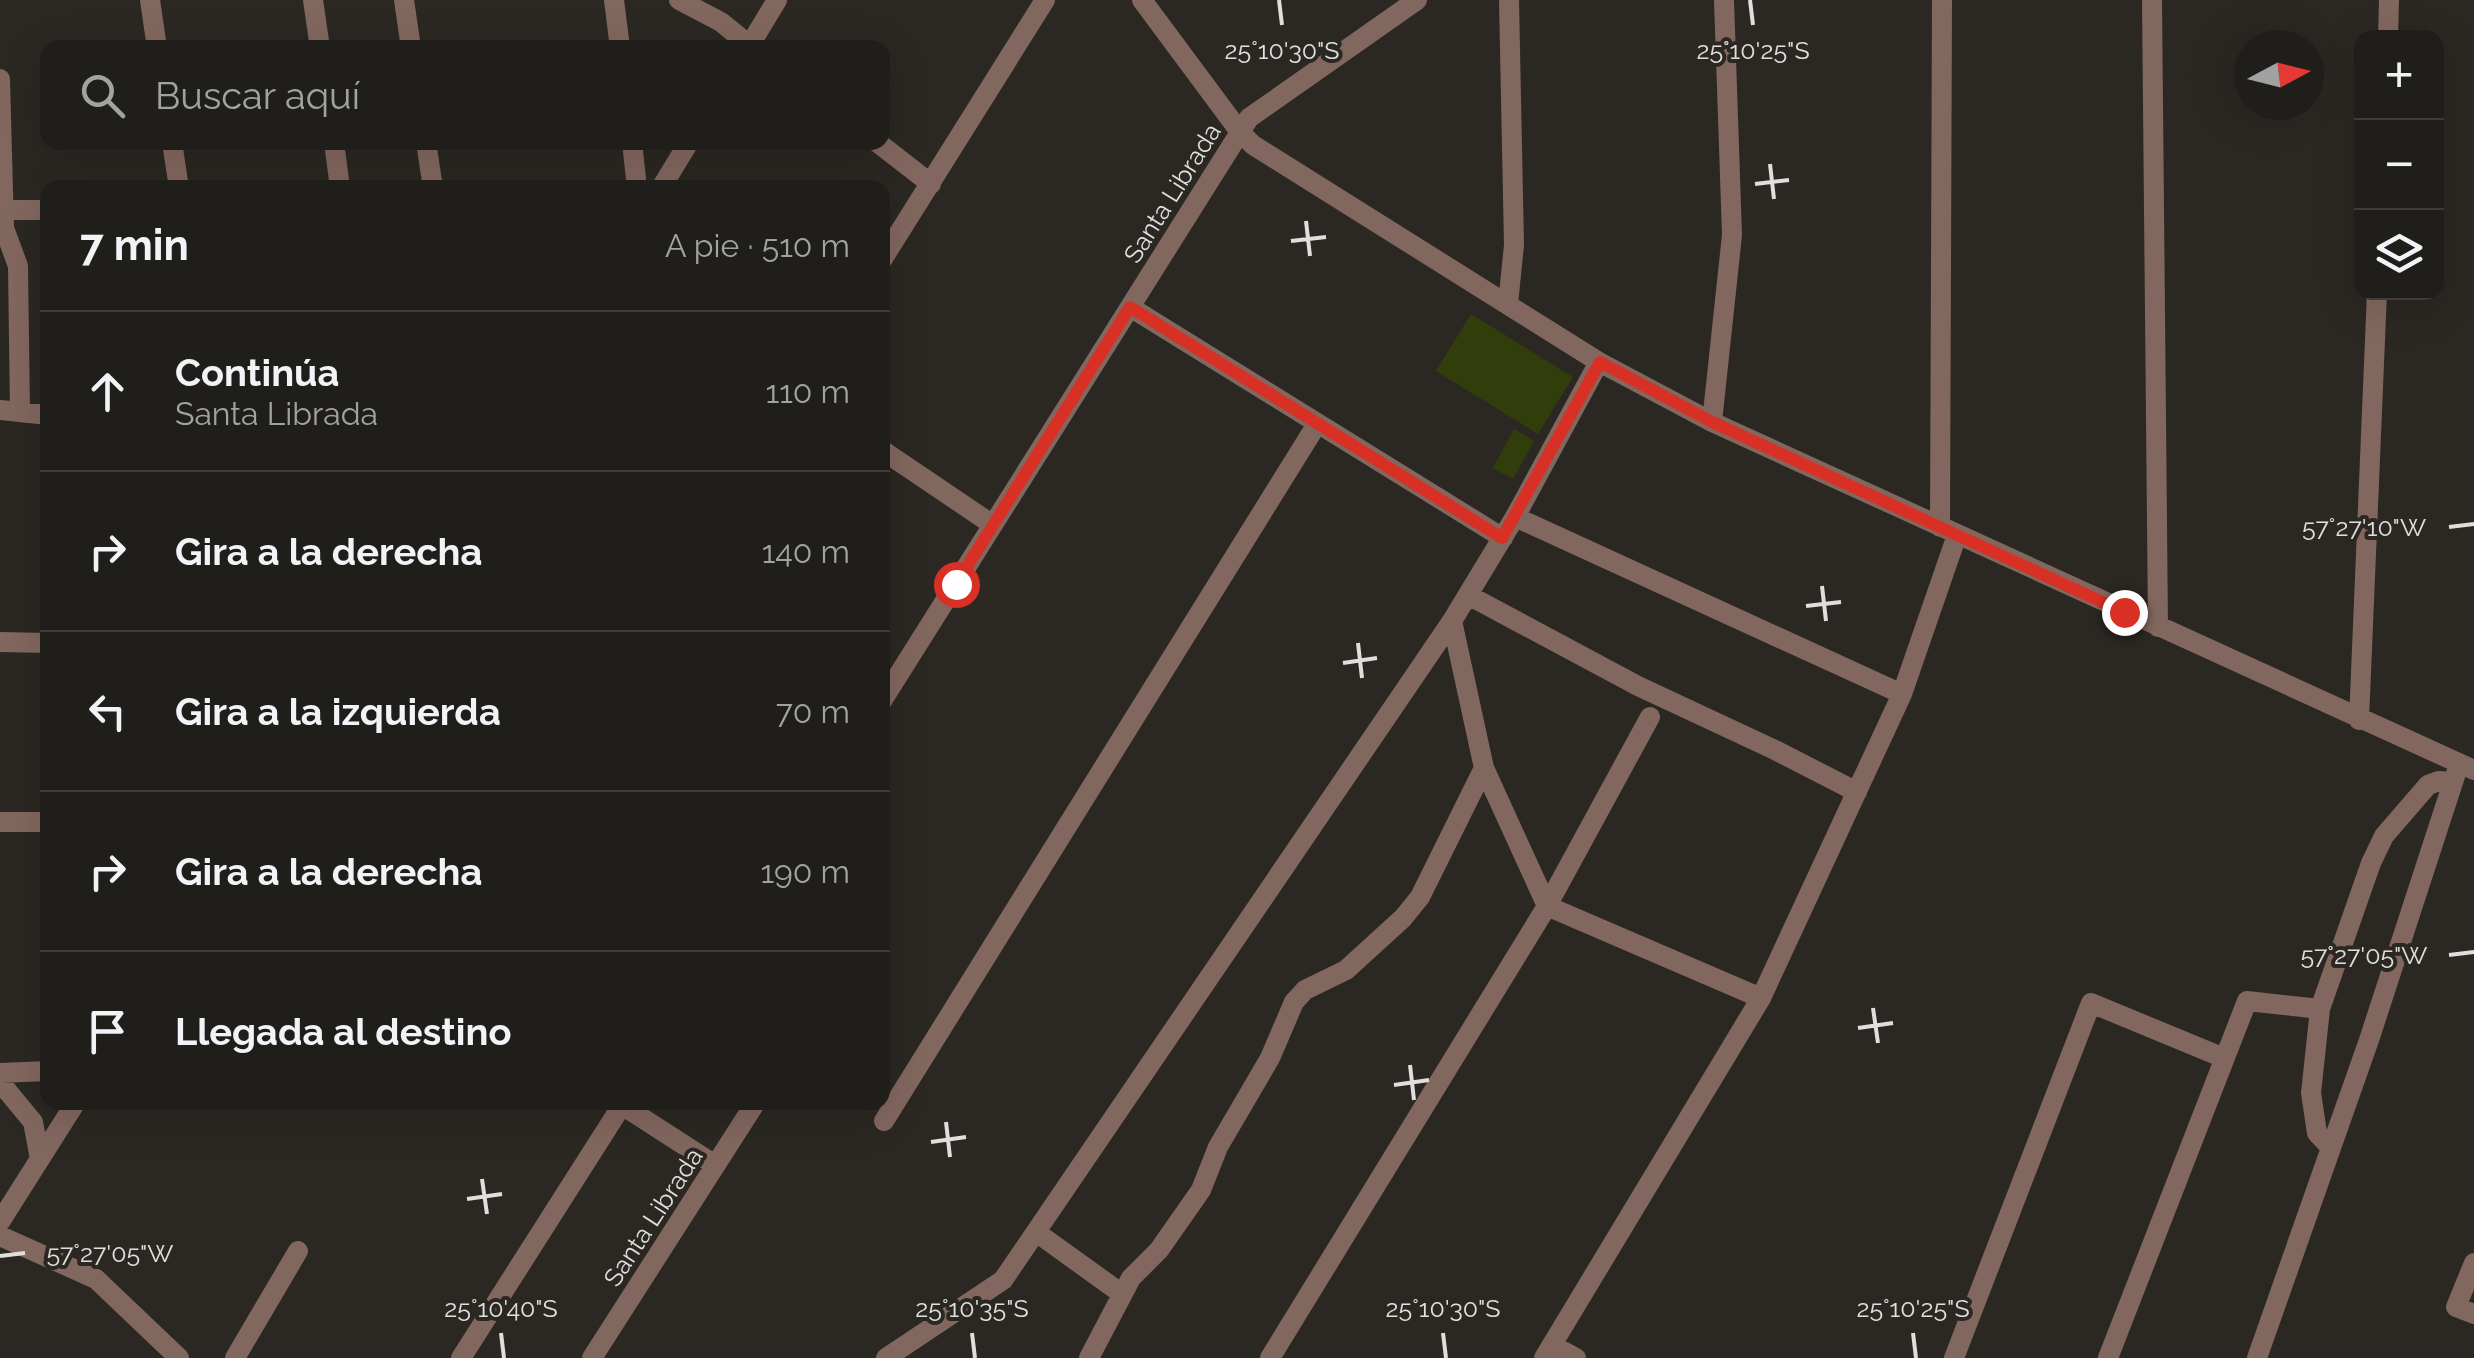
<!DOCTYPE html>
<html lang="es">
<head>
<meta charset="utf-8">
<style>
	:root { --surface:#201e1a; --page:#2d2b27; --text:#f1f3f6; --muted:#a2a2a2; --line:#3d3c39 }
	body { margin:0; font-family:Raleway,sans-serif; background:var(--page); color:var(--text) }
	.controls { position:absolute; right:30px; top:30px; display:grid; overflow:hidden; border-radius:20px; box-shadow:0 10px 40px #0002 }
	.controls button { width:90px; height:90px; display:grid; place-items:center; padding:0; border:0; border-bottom:2px solid var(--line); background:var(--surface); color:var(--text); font:50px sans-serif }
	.compass { position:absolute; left:2234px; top:30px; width:90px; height:90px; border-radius:50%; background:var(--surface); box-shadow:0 10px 40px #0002; rotate:83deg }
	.stop { position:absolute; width:30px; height:30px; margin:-22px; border:8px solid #d93025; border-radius:50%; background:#fff }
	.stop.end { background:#d93025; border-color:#fff; box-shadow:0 2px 10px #0008 }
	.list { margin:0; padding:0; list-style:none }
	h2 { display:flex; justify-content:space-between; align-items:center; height:130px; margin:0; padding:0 40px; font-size:42px }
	h2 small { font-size:32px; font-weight:400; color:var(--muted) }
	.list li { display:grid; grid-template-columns:65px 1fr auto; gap:30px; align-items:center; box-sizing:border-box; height:160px; padding:0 40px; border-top:2px solid var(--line) }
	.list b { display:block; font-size:38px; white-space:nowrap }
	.list p { margin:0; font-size:32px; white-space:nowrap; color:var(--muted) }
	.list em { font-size:32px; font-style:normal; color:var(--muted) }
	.icon { flex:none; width:55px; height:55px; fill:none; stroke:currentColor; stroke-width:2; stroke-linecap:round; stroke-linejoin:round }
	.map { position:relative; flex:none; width:2474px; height:1358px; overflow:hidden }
	.search { position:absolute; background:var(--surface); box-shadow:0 10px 40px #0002; left:40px; top:40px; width:850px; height:110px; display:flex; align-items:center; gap:25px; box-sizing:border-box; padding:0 35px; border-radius:20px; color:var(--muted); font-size:38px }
	.panel { position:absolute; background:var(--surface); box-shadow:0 10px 40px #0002; left:40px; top:180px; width:850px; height:930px; border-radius:20px }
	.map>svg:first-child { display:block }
	.green { fill:#323d0c }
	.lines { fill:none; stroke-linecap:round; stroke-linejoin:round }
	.minor { stroke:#82675e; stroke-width:20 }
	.route { stroke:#d93025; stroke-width:12 }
	.ticks { fill:none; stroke:#e1dfdc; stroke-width:4 }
	.labels { text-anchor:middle; stroke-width:8; stroke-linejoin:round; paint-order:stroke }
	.street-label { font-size:25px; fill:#e1dfdc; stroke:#2b2823 }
	.ticks-label { font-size:25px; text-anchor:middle; fill:#e1dfdc; stroke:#2b2823; stroke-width:8; stroke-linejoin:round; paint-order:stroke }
</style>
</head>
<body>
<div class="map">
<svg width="2474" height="1358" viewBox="0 0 2474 1358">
	<rect width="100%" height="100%" fill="#2b2823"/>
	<path class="green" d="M1471 314 1573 377 1538 434 1436 371Z
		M1514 429 1534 441 1513 479 1493 468Z"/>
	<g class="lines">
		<path class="minor" d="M150 0 157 48
			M313 0 320 48
			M404 0 411 48
			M614 0 620 48
			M679 0 721 22 753 48
			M1142 0 1240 132 1253 145 1599 362 1712 422 2474 770
			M2152 0 2158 627
			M2388 38 2389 0
			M748 48 777 0
			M0 79 4 228 18 266 20 412
			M172 142 179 188
			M334 142 340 188
			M426 142 433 188
			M632 142 637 188
			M877 142 931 184
			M661 188 689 142
			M0 210H48
			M882 260 1045 0
			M1508 304 1514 245 1509 0
			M1130 307 1503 538
			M0 410 48 415
			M1712 422 1732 235 1724 0
			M882 450 993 525
			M1515 517 1902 694
			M1940 527 1942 0
			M1468 595 1638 686 1775 750 1857 792
			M1452 621 1484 768 1547 906 1761 998
			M0 642 48 643
			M882 701 1249 118 1417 0
			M2359 720 2377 292
			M0 822H48
			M0 1073 48 1071
			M0 1082 33 1122 40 1159
			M622 1105 715 1165
			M884 1121 1317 424
			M2331 1148 2317 1133 2311 1093 2320 1009 2371 863 2384 836 2428 785 2439 781 2453 782
			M0 1222 76 1102
			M1036 1232 1122 1294
			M0 1236 96 1279 179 1358
			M2474 1263 2456 1307 2474 1314
			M1552 1345 1576 1358
			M235 1358 298 1251
			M461 1358 624 1102
			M592 1358 756 1102
			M886 1358 1003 1280 1452 621 1515 517 1599 362
			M1089 1358 1131 1278 1159 1250 1201 1190 1218 1147 1270 1058 1294 1002 1305 990 1346 970 1403 918 1420 897 1484 768
			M1270 1358 1547 906 1650 717
			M1544 1358 1761 998 1902 694 1957 535
			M1954 1358 2091 1003 2224 1058
			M2108 1358 2247 1001 2320 1009
			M2257 1358 2369 1040 2459 764"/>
	</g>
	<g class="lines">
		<path class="route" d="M956 584 1130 307 1502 538 1600 362 1712 422 2124 612"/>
	</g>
	<path class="ticks" d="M1279 0 1282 25M1750 0 1753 25M1770 164 1774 199M1755 184 1789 180M1306 221 1310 256M1291 241 1326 237M2449 527 2474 524M1822 586 1826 621M1806 606 1841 602M1358 643 1362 678M1343 663 1377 658M2449 955 2474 952M1873 1008 1878 1043M1858 1028 1893 1023M1410 1065 1414 1100M1394 1085 1429 1080M946 1122 950 1157M931 1142 966 1137M482 1179 487 1214M467 1199 502 1194M0 1256 25 1253M501 1333 504 1358M972 1333 975 1358M1443 1333 1446 1358M1913 1333 1916 1358"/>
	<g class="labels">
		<g class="street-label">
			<text transform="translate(1172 193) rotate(-58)" y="9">Santa Librada</text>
			<text transform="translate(653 1217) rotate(-57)" y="9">Santa Librada</text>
		</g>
	</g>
	<g class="ticks-label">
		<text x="1282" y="59">25°10'30"S</text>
		<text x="1753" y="59">25°10'25"S</text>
		<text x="2364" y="536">57°27'10"W</text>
		<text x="2364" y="964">57°27'05"W</text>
		<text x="110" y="1262">57°27'05"W</text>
		<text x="501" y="1317">25°10'40"S</text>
		<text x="972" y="1317">25°10'35"S</text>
		<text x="1443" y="1317">25°10'30"S</text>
		<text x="1913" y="1317">25°10'25"S</text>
	</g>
</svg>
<div class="controls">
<button>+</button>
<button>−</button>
<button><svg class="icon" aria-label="layers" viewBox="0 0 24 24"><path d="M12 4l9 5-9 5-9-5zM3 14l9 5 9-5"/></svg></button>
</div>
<svg class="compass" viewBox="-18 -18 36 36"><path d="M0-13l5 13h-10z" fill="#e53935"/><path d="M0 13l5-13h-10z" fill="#a2a2a2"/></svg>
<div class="stop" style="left:956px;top:584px"></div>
<div class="stop end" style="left:2124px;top:612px"></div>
<div class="search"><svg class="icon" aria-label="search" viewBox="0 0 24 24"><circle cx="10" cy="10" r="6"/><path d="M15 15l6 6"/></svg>Buscar aquí</div>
<section class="panel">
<h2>7 min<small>A pie · 510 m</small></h2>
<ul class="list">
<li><svg class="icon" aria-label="ahead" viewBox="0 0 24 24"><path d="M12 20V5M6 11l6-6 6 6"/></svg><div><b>Continúa</b><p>Santa Librada</p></div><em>110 m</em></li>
<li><svg class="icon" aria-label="right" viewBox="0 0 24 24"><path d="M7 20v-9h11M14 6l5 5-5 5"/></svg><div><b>Gira a la derecha</b></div><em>140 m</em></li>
<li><svg class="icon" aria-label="left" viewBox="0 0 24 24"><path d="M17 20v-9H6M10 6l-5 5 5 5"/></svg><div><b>Gira a la izquierda</b></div><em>70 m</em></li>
<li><svg class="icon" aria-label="right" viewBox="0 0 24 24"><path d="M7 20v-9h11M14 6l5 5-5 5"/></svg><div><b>Gira a la derecha</b></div><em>190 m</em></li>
<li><svg class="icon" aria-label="arrive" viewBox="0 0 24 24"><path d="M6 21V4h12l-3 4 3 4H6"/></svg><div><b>Llegada al destino</b></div></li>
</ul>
</section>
</div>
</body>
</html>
